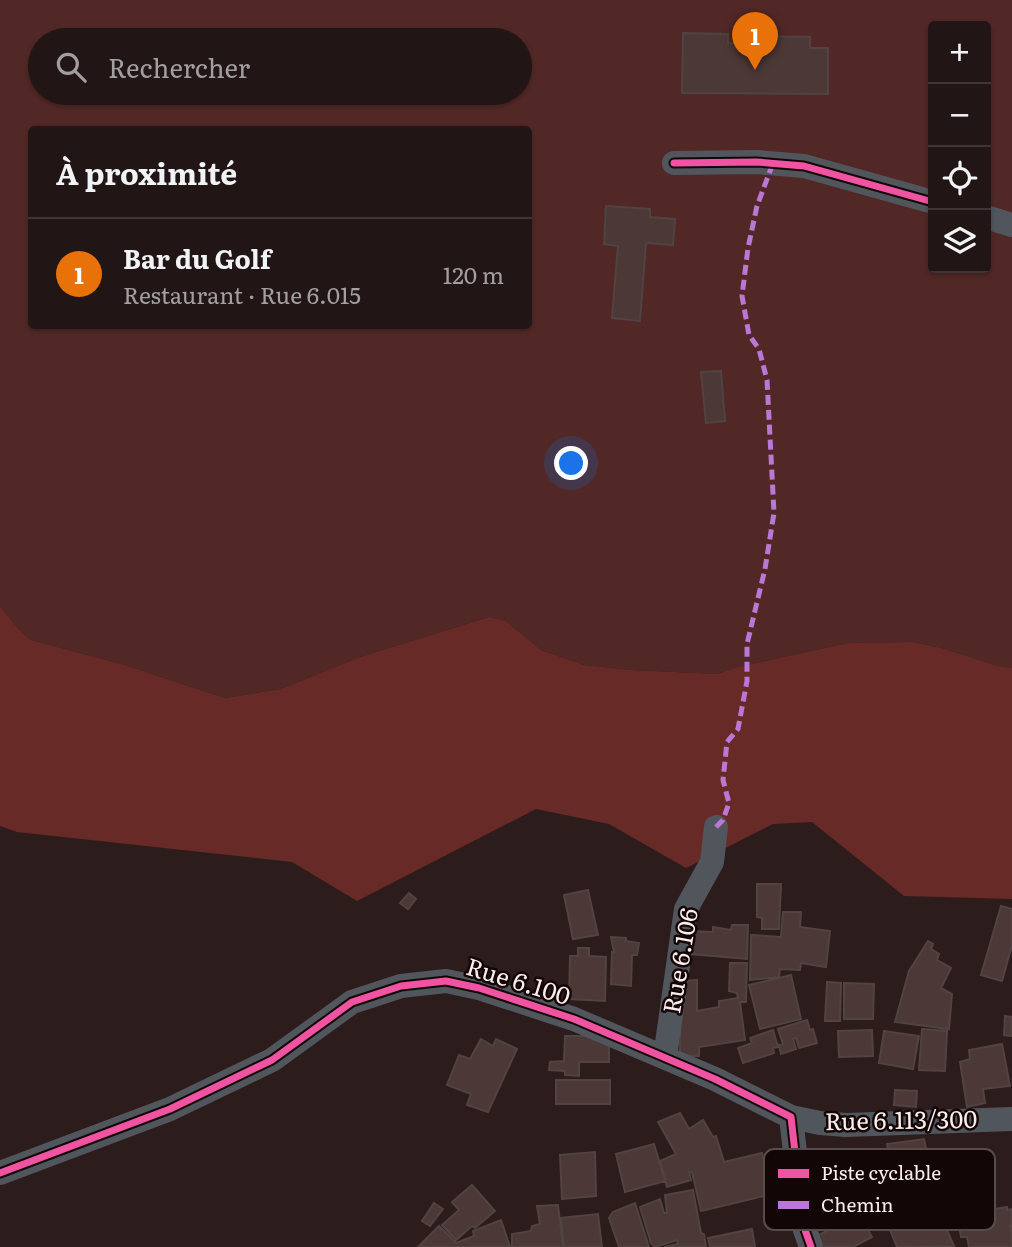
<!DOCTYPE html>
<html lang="fr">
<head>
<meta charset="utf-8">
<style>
	:root { --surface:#211615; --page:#291f1e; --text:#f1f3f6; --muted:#a29fa0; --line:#3e3534; --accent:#1a73e8 }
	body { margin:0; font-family:Literata,serif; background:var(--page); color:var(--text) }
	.controls { position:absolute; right:21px; top:21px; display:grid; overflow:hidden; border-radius:7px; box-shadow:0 2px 5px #0004 }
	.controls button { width:63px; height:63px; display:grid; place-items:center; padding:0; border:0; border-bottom:2px solid var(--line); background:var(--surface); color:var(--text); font:35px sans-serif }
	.you { position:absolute; left:572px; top:464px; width:24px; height:24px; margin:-18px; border:5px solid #fff; border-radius:50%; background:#1a73e8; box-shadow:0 0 0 10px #1a73e833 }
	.badge { display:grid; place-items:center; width:46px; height:46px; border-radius:50%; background:var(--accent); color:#fff; font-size:23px; font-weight:700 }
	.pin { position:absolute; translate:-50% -58px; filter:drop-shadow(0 2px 4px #0008) }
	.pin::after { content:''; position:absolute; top:37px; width:24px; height:21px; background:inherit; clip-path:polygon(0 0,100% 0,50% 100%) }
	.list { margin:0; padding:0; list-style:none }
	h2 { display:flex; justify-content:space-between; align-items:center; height:91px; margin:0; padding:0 28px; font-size:30px }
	h2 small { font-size:23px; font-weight:400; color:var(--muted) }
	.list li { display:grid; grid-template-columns:46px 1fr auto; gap:21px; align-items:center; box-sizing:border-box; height:112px; padding:0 28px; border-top:2px solid var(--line) }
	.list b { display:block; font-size:26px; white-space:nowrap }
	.list p { margin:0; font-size:23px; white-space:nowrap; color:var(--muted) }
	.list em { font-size:23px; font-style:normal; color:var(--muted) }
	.icon { flex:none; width:38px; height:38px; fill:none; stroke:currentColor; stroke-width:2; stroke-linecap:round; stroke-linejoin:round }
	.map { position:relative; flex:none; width:1012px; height:1247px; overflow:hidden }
	.search { position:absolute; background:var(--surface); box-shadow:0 2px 5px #0004; left:28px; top:28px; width:504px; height:77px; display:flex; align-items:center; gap:18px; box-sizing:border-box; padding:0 24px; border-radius:38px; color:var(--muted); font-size:26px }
	.panel { position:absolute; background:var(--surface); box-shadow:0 2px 5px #0004; left:28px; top:126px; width:504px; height:203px; border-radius:7px }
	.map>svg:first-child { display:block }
	.green { fill:#512825; fill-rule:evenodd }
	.forest { fill:#682a26 }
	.building { fill:#4c3837; stroke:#504342; stroke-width:2 }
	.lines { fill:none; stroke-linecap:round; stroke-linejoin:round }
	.minor { stroke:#51565c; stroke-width:24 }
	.quiet { stroke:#ba77d6; stroke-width:5; stroke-dasharray:10 5; stroke-linecap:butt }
	.cycleway-casing { stroke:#120706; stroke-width:11 }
	.cycleway { stroke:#f153a3; stroke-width:7 }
	.labels { text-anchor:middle; stroke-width:5; stroke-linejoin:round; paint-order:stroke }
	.street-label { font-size:24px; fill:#fdedeb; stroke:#120706 }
	.key { fill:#120706; stroke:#584c4b; stroke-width:2 }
	.key-label { font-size:19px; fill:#fdedeb }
</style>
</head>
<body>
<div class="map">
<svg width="1012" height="1247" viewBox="0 0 1012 1247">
	<rect width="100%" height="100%" fill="#2c1d1c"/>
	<path class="green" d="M0 0H1012V668L998 666 942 648 912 642 848 643 738 667 717 674 631 670 584 665 541 650 506 621 489 617 360 657 281 689 225 698 125 665 31 640 21 632 0 606ZM933 26H986V268H933ZM40 40H520V93H40ZM32 130H528V326H32Z"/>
	<path class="forest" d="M0 606 21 632 31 640 125 665 225 698 281 689 360 657 489 617 506 621 541 650 584 665 631 670 717 674 738 667 848 643 912 642 942 648 998 666 1012 668V899L904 896 812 822 773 824 686 868 609 824 536 809 357 901 292 862 17 832 0 826Z"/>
	<path class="building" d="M683 33 728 34V43H753L754 36 810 37V48H828V94L682 93Z
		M606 206 650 209V217L675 219 673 245 646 243 640 321 612 318 618 246 604 244Z
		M721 371 725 421 706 423 701 372Z
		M757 884H781L779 929H762V918L757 917Z
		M588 890 598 935 573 939 564 895Z
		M409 893 416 899 408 909 400 903Z
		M1001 906 1012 909V945L1002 981 981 975Z
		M783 912H801L800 927 830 931 826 967 801 963 800 970 780 969 779 977 750 980 751 935 781 937Z
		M732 925H748L747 959 690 954 692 931 713 932V927L731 930Z
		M611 937 626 938V941L639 943 637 955H632L631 986 611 984 612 952H614Z
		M928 941 933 944 931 949 939 954 937 960 951 968 941 988 952 994 949 1029 895 1022 909 971Z
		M578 948H589V956L606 957 605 1001 569 999 570 956H578Z
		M730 963H747L746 1002H740L745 1040 699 1047V1056H680L681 981 697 980V1011L719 1007V1001L738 998 737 993 729 991Z
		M791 975 801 1019 760 1029 749 985Z
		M827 982 841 983 840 1021H825Z
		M844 983 874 984 873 1019H844Z
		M1005 1016 1012 1017V1036L1004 1035Z
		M807 1020 810 1030 813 1029 817 1043 799 1048 796 1038 793 1039 796 1049 781 1054 779 1045 783 1044 778 1029Z
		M922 1029 947 1031 945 1071 919 1070Z
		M773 1030 778 1047 773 1048 774 1053 743 1063 738 1048 752 1043 750 1038Z
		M872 1030 873 1056 839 1057 838 1031Z
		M884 1031 919 1036 913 1069 879 1063Z
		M565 1036H609V1062H579V1076L565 1075V1071L549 1070 550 1062 564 1061Z
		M481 1039 493 1046 496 1039 517 1049 488 1112 467 1105 471 1094 447 1085 459 1055 470 1059Z
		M1002 1044 1010 1086 983 1089 985 1103 967 1107 960 1062 970 1059 969 1050Z
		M556 1080H610V1104H556Z
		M895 1090 917 1091 916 1107 894 1105Z
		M680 1113 689 1129 703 1120 713 1137 716 1136 724 1162 762 1153 772 1194 701 1211 692 1172H689L691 1180 667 1187 660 1161 676 1154 658 1122Z
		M924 1139 934 1188 921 1190 920 1182 893 1186 892 1178H888L892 1193 865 1202 861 1185 870 1183 864 1155 888 1151 887 1144Z
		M654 1144 665 1181 625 1192 616 1154Z
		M595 1152 596 1196 562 1199 560 1155Z
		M472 1185 495 1211 475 1228 472 1226 456 1240 442 1225 459 1210 452 1202Z
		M693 1190 701 1233 704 1234 706 1247H664L678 1244 677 1240 655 1247 651 1243 640 1207 660 1199 664 1213H667L665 1195Z
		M434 1203 443 1209 430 1226 422 1221Z
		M635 1203 649 1247H619L609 1218 613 1212Z
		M935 1203 954 1246 897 1247 888 1225Z
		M558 1205 563 1247H512V1234L531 1231 532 1226 540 1224 537 1206Z
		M1007 1207V1210L1012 1209V1226H1010L1012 1229V1247H969L967 1237H961L957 1215Z
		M857 1210 872 1237 853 1247H819L812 1239 826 1231 824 1227Z
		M598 1214 602 1247H564L561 1218Z
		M501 1220 510 1247H418L439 1226 456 1243 474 1236 473 1231Z
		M752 1229 755 1247H710L708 1238Z"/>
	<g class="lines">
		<path class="minor" d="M674 163 757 162 804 166 933 202
			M986 217 1012 225
			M665 1057 686 909 712 862 716 827
			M791 1117 820 1123 846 1125 1012 1119
			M0 1173 170 1109 272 1060 352 1002 401 986 446 981 479 988 574 1019 715 1079 791 1117 803 1224 811 1247"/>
		<path class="quiet" d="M716 827 723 820 729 803 723 780 727 742 738 729 747 681V644L765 569 774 513 767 380 759 349 749 335 742 296 748 248 757 206 773 163"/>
		<g class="cycleway-casing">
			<path id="cycleway" d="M674 163 757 162 804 166 933 202
				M0 1173 170 1109 272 1060 352 1002 401 986 446 981 479 988 574 1019 715 1079 791 1117 803 1224 811 1247"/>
		</g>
		<use href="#cycleway" class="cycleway"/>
	</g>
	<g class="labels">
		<g class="street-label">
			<text transform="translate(681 961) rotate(-80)" y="8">Rue 6.106</text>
			<text transform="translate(518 982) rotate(17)" y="8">Rue 6.100</text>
			<text transform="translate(901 1121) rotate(-1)" y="8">Rue 6.113/300</text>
		</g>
	</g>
	<rect x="764" y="1149" width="231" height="81" rx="10" class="key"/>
	<rect x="778" y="1169" width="31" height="9" fill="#f153a3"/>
	<rect x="778" y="1201" width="31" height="8" fill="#ba77d6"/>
	<g class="key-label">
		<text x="821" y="1180">Piste cyclable</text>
		<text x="821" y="1212">Chemin</text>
	</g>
</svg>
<div class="controls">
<button>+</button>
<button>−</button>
<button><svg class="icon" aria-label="locate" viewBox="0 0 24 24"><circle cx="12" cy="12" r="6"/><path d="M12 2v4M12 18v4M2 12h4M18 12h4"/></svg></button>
<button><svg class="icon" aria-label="layers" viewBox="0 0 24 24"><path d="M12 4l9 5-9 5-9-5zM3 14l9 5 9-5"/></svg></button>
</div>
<div class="you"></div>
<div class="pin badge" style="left:755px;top:70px;background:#e8710a">1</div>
<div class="search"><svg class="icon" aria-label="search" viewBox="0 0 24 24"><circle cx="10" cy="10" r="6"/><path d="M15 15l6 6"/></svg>Rechercher</div>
<section class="panel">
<h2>À proximité<small></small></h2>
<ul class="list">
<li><span class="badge" style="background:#e8710a">1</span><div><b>Bar du Golf</b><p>Restaurant · Rue 6.015</p></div><em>120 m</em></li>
</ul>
</section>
</div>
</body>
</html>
